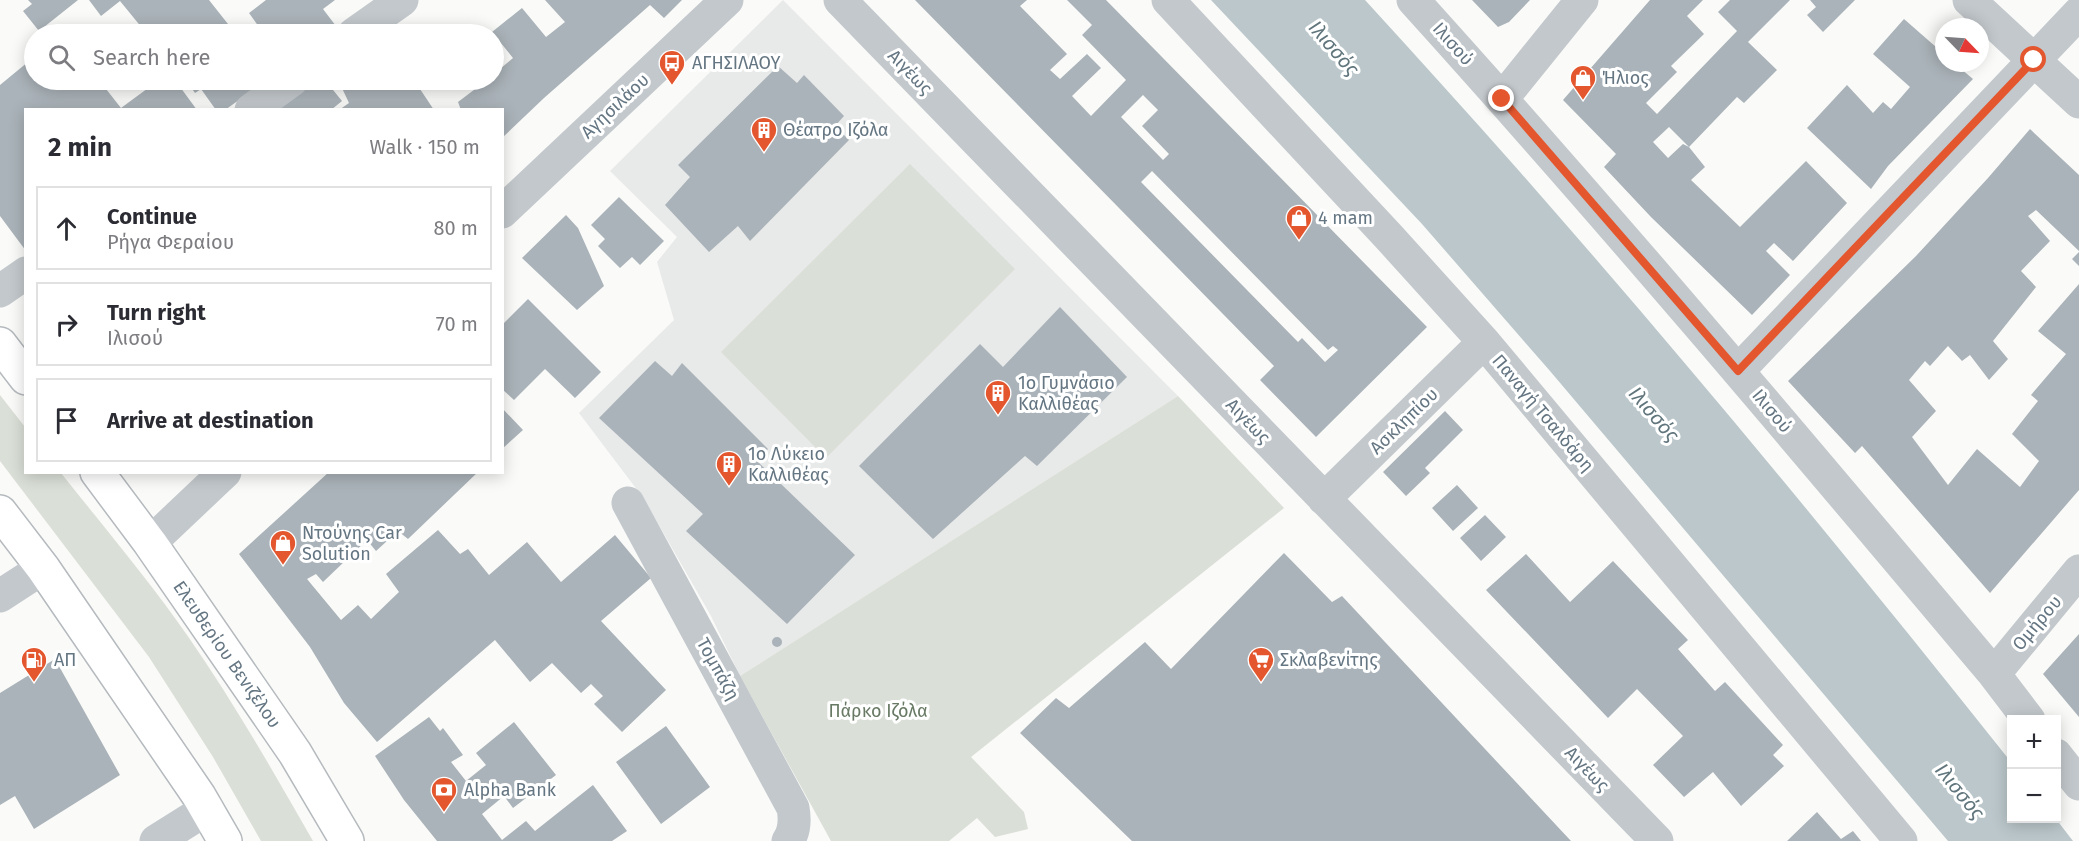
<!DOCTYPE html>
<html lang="en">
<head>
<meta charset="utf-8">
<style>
	:root { --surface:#fff; --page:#f2f2f3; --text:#2b2b33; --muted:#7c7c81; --line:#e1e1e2 }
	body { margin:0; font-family:"Fira Sans",sans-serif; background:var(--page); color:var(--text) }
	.controls { position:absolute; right:18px; bottom:18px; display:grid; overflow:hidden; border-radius:0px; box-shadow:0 3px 15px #0003 }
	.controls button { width:54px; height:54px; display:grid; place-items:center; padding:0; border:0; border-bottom:2px solid var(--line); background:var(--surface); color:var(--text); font:30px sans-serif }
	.compass { position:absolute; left:1935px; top:18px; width:54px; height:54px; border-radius:50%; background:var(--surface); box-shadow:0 3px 15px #0003; rotate:115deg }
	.stop { position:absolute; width:18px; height:18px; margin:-14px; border:4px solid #e4572e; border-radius:50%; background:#fff }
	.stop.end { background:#e4572e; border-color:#fff; box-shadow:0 2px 6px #0008 }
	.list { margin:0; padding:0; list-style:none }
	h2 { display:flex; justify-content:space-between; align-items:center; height:78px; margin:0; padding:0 24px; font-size:26px }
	h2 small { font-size:20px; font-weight:400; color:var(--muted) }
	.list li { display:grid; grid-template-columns:39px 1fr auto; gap:18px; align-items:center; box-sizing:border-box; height:84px; margin:0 12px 12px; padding:0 12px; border:2px solid var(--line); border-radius:0px }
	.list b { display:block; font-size:22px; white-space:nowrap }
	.list p { margin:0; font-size:20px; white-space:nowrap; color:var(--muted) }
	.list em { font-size:20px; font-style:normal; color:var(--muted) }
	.icon { flex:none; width:33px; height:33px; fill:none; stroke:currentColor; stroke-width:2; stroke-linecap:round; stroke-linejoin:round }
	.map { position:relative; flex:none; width:2079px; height:841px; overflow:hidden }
	.search { position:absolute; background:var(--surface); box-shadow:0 3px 15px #0003; left:24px; top:24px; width:480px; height:66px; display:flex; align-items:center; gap:15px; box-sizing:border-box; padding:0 21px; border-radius:33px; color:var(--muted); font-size:22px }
	.panel { position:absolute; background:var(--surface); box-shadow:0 3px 15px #0003; left:24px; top:108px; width:480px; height:366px; border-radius:0px }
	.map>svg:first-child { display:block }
	.built { fill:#e8e9e9 }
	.green { fill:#dadfd7 }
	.water { fill:#bbc7cb }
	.building { fill:#aab3b9; fill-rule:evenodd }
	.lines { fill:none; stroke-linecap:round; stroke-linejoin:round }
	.major-casing { stroke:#b5babe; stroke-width:36 }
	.minor { stroke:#c3c8cc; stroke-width:33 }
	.major { stroke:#fff; stroke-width:33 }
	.route { stroke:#e4572e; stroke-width:8 }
	.labels { text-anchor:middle; stroke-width:6; stroke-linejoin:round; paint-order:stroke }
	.street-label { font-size:18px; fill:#657683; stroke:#fff }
	.poi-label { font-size:18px; fill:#657683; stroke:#fff; text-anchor:start }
	.park-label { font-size:18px; fill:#687a64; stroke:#fff }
	.water-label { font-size:20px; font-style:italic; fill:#60757c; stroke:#fff }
</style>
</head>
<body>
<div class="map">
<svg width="2079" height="841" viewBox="0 0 2079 841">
	<rect width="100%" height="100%" fill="#fafaf8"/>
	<path class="built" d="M783 0 1178 396 740 676 711 616 644 499 579 413 674 320 657 262 677 237 610 171Z"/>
	<path class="green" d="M910 164 1015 269 826 458 721 352Z
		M0 395 25 427 26 472 61 473C103 526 148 579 187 635 233 701 273 771 313 841H261L213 757 149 657 0 461Z
		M1178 396 1284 508 971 757 1024 812 1028 829 995 837 977 818 949 841H831L740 676Z"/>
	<path class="water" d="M1211 0H1365C1417 57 1469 114 1520 172 1689 364 1852 562 2011 762L2012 818 2056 819 2073 841H1948L1550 371 1422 224Z"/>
	<path class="building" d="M28 0H78L39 31 23 11 32 4Z
		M89 0H209L228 24 215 34H147L120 1 101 16Z
		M266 0H335L323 9 339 30 332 34H264L249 13Z
		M545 0H682L664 18 650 5 544 98 502 138V110H461L458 102 487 80H494V74L513 58 492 32 522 8 546 37 565 22Z
		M915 0H1027L1020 6 1067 54 1050 70 1060 79 1087 54 1101 68 1072 96 1091 116 1126 80 1082 35 1092 25 1067 0H1106L1427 327 1316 437 1260 380 1274 366ZM1143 95 1158 110 1142 126 1169 154 1163 160 1121 117ZM1152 171 1328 350 1333 346 1338 350 1325 362 1302 338 1298 342 1141 182Z
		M1472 0H1530L1509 22 1498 27Z
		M1650 0H1703L1687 16 1704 34 1671 66 1677 72 1646 103 1657 114 1737 31 1718 12 1730 0H1790L1748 42 1777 70 1744 103 1737 97 1689 147 1705 167 1691 180 1740 227 1806 161 1847 203 1793 261 1774 243 1766 251 1790 275 1752 315 1651 217 1604 167 1616 154 1563 100ZM1669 127 1689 147 1683 144 1668 158 1653 142Z
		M1810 0H1855L1823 32 1807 15 1816 7Z
		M1904 19 1944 54V63H1954L1973 79 1888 166 1871 189 1807 128 1847 85 1873 113 1883 102 1891 109 1910 87 1873 54Z
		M73 27 80 34H63Z
		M241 27 246 34H231Z
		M34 57V80H99L121 108 159 80H175L197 110H26V251L0 216V85Z
		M778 66 797 83 804 75 844 116 835 126 849 140 750 241 738 226 709 252 665 205 690 177 678 165Z
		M186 80H267L225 110H216L201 89 195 93Z
		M313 80H325L342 101 331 110H276Z
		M350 80H414L434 110H339L349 103 341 86Z
		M2030 129 2079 175V251L2036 210 2028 216 2050 241 2021 271 2036 287 1993 341 2008 359 1989 380 1970 355 1962 361 1948 346 1930 366 1925 361 1909 380 1936 411 1912 437 1948 485 1977 449 2020 487 2039 461 2012 434 2038 401 2031 395 2066 354 2038 331 2079 284V490L1990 593 1862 446 1855 453 1788 381 1916 256 1988 178Z
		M619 197 664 241 640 265 632 257 620 268 598 246 605 239 591 225Z
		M566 215 578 228 604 286 577 310 522 258Z
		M2079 252V266L2072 259Z
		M528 299 601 372 575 398 545 369 514 400 502 389V325Z
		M1060 307 1127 377 1037 466 1025 456 933 539 859 466 980 344 1003 367Z
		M655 361 672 376 682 363 768 449 757 461 855 555 787 624 686 531 703 514 599 418Z
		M502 408 523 430 502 449Z
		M1445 411 1463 430 1425 468 1430 473 1406 496 1383 472Z
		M329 472H478L408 539 398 531 376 551 367 540 323 582 316 574 307 579 341 620 358 605 371 619 399 592 386 574 438 530 460 554 468 549 489 575 527 542 561 582 615 535 651 578 601 621 666 690 622 732 594 704 603 696 591 684 581 693 552 663 530 682 495 640 377 742 344 703 310 647 239 554Z
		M1457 485 1478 508 1453 531 1432 508Z
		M1485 515 1506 537 1481 561 1460 538Z
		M1284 553 1332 602 1342 596 1571 841H1132L1020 733 1056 698 1069 708 1145 642 1171 669Z
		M1526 554 1570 602 1613 561 1688 640 1678 649 1715 691 1725 682 1783 745 1773 755 1784 766 1741 806 1713 772 1684 797 1653 765 1683 736 1637 689 1608 718 1486 590Z
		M2079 634V717L2043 674Z
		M772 642a5 5 0 1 1 10 0a5 5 0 1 1-10 0Z
		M55 659 120 775 34 829 15 796 0 805V693Z
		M429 717 440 731 443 728 463 755 451 762 466 781 486 765 476 753 514 722 556 775 513 808 504 796 482 814 502 840 526 821 535 831 593 785 627 831 612 841H437L404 800 375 756Z
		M666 726 710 787 661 824 616 762Z
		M1817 812 1841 839 1853 831 1861 841H1787Z"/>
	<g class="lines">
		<g class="major-casing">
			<g id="major">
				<path d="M0 344 26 378"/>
				<path id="s1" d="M97 472 150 543 295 753 347 841"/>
				<path d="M0 512 43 568 199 796 225 841"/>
			</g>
		</g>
		<path class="minor" d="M840 0 1657 841
			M1168 0 1389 237 1484 342 1901 841
			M1413 0C1612 220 1803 447 1994 674L2029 720
			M1969 0 2079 102
			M354 34 402 0
			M1502 99 1582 0
			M251 110 292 80
			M502 212 727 0
			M0 291 26 273
			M1738 371 2079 13
			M1324 499 1484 342
			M628 503 793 808C795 819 795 831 788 841
			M150 543 225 472
			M0 596 43 568
			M1994 674 2079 571
			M2056 755 2079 784
			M156 841 207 809"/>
		<use href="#major" class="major"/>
	</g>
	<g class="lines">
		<path class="route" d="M1502 99 1738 371 2034 60"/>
	</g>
	<defs>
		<g id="bus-pin" transform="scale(1.35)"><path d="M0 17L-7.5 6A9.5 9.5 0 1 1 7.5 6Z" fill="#e4572e" stroke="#fff"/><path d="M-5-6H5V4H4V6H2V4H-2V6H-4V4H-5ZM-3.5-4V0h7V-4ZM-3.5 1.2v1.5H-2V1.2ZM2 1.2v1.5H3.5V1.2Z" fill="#fff"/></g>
		<g id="shop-pin" transform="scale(1.35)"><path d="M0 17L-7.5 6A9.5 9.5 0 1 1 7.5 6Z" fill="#e4572e" stroke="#fff"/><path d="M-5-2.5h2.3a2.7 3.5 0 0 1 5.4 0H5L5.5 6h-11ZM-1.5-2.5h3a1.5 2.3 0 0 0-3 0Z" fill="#fff"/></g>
		<g id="building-pin" transform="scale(1.35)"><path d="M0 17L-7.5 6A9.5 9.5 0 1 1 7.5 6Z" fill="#e4572e" stroke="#fff"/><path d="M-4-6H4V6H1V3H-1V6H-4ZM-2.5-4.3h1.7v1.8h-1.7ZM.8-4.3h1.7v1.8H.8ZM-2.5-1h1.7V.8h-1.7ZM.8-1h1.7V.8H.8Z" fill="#fff"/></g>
		<g id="fuel-pin" transform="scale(1.35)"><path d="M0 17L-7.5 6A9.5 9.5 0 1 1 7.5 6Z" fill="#e4572e" stroke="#fff"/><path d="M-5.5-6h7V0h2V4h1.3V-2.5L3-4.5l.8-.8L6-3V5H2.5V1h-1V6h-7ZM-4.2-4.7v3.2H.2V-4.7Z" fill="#fff"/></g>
		<g id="supermarket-pin" transform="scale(1.35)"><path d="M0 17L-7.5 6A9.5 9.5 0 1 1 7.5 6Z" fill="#e4572e" stroke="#fff"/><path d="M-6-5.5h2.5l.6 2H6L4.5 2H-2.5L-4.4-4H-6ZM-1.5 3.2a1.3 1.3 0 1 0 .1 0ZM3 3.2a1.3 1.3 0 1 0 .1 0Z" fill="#fff"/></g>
		<g id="bank-pin" transform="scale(1.35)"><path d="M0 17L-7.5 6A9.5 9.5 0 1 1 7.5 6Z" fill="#e4572e" stroke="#fff"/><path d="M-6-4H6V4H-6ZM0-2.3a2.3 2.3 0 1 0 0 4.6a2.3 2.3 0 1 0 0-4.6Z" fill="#fff"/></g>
	</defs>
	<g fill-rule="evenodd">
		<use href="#bus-pin" x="672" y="63"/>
		<use href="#shop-pin" x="1583" y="78"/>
		<use href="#building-pin" x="764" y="130"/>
		<use href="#shop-pin" x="1299" y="218"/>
		<use href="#building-pin" x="998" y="393"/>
		<use href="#building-pin" x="729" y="464"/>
		<use href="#shop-pin" x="283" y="543"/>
		<use href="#fuel-pin" x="34" y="660"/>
		<use href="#supermarket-pin" x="1261" y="660"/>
		<use href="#bank-pin" x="444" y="790"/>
	</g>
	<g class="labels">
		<g class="street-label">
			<text transform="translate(1453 44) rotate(48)" y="6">Ιλισού</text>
			<text transform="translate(910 72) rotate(46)" y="6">Αιγέως</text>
			<text transform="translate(615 106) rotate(-43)" y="6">Αγησιλάου</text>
			<text transform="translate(1772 411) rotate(50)" y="6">Ιλισού</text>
			<text transform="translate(1543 413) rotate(50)" y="6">Παναγή Τσαλδάρη</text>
			<text transform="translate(1248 421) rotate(46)" y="6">Αιγέως</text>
			<text transform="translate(1404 421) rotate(-44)" y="6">Ασκληπίου</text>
			<text transform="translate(2037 623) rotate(-50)" y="6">Ομήρου</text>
			<text dy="6" stroke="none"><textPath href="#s1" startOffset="224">Ελευθερίου Βενιζέλου</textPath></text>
			<text transform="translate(718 669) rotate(61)" y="6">Τομπάζη</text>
			<text transform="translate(1587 769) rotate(46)" y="6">Αιγέως</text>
		</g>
		<g class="poi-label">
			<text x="692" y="69">ΑΓΗΣΙΛΑΟΥ</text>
			<text x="1602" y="84">Ήλιος</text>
			<text x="783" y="136">Θέατρο Ιζόλα</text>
			<text x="1318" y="224">4 mam</text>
			<text x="1018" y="389">1ο Γυμνάσιο<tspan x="1018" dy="21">Καλλιθέας</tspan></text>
			<text x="748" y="460">1ο Λύκειο<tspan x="748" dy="21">Καλλιθέας</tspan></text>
			<text x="302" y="539">Ντούνης Car<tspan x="302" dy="21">Solution</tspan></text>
			<text x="54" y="666">ΑΠ</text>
			<text x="1280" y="666">Σκλαβενίτης</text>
			<text x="464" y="796">Alpha Bank</text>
		</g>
		<g class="park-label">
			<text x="878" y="717">Πάρκο Ιζόλα</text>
		</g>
		<g class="water-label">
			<text transform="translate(1334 48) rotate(49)" y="7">Ιλισσός</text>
			<text transform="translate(1654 414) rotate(49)" y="7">Ιλισσός</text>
			<text transform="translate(1960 791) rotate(51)" y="7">Ιλισσός</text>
		</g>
	</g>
</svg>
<div class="controls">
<button>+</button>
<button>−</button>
</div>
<svg class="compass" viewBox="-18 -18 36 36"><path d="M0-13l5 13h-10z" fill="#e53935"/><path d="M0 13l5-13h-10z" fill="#7c7c81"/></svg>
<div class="stop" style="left:2034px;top:60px"></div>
<div class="stop end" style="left:1502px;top:99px"></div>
<div class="search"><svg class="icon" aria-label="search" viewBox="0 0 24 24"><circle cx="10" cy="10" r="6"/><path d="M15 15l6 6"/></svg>Search here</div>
<section class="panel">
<h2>2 min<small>Walk · 150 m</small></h2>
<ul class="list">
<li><svg class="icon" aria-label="ahead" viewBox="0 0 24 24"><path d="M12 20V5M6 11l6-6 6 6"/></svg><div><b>Continue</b><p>Ρήγα Φεραίου</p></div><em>80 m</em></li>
<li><svg class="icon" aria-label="right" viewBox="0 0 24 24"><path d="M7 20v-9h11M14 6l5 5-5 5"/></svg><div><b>Turn right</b><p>Ιλισού</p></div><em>70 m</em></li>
<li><svg class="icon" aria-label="arrive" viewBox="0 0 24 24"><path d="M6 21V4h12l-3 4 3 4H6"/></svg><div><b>Arrive at destination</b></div></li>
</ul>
</section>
</div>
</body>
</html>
